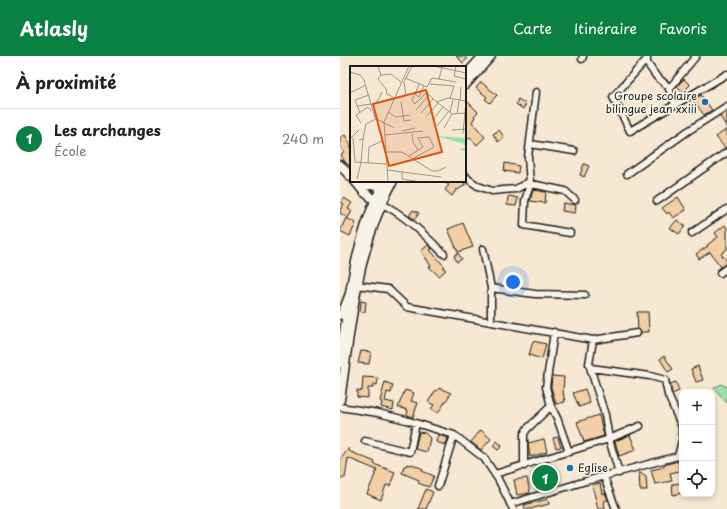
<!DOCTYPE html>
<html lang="fr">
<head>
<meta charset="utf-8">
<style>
	:root { --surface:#fff; --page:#f2f2f2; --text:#222; --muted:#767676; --line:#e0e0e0; --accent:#0b8043 }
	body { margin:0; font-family:"Playpen Sans",sans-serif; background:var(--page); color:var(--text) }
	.controls { position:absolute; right:12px; bottom:12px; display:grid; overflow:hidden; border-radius:8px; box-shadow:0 2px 6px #0003 }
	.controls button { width:36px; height:36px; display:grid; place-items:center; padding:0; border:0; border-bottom:1px solid var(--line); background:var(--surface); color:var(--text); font:20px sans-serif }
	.you { position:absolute; left:173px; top:226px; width:14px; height:14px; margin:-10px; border:3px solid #fff; border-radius:50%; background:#1a73e8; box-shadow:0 0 0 6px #1a73e833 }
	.badge { display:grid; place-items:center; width:26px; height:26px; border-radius:50%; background:var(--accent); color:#fff; font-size:13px; font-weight:700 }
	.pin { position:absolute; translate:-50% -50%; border:2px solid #fff; box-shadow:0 1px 4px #0006 }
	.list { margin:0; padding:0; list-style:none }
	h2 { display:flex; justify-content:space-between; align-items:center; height:52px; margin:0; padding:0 16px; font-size:17px }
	h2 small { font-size:13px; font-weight:400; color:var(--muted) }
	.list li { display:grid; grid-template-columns:26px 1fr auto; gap:12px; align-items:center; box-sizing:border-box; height:60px; padding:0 16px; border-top:1px solid var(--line) }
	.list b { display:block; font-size:15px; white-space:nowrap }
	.list p { margin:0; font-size:13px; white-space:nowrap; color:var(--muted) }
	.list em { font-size:13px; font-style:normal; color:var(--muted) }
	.icon { flex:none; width:22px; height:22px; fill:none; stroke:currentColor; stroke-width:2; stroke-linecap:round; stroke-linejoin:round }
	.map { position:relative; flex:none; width:387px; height:453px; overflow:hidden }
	header { display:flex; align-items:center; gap:24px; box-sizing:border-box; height:56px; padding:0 20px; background:var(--accent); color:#fff }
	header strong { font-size:19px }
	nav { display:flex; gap:22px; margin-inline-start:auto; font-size:14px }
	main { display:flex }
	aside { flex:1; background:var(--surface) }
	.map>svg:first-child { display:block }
	.green { fill:#9be0ad; stroke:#5c7e64 }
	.building { fill:#f3cfa3; stroke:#1c1c1c }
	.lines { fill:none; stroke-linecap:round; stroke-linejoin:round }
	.street-casing { stroke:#1c1c1c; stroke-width:9 }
	.secondary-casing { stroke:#1c1c1c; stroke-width:11 }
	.street { stroke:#f7f3e8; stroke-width:6 }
	.secondary { stroke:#f7f3e8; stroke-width:8 }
	.poi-dot { fill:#1f6fb2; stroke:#f7f3e8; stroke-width:1.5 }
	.labels { text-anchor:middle; stroke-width:3.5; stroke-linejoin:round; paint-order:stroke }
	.poi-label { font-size:11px; fill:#1c1c1c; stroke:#f7f3e8; text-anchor:end }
	.inset-road { fill:none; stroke:#9f968a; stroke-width:1 }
	.view { fill:#de560d; fill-opacity:0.15; stroke:#de560d; stroke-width:2 }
	.inset-edge { fill:none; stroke:#1c1c1c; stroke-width:2 }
</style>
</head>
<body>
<header>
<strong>Atlasly</strong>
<nav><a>Carte</a><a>Itinéraire</a><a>Favoris</a></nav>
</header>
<main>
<aside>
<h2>À proximité<small></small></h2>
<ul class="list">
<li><span class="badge">1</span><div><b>Les archanges</b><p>École</p></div><em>240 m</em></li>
</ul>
</aside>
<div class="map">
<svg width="387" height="453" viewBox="0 0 387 453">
	<rect width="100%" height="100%" fill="#f6e8d3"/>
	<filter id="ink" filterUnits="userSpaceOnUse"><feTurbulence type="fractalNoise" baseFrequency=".025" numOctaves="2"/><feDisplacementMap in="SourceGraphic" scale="8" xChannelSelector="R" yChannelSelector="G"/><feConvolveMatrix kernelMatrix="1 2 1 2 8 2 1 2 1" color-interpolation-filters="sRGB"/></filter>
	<g filter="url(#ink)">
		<path class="green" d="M381 328 387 331V347L374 332Z"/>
		<path class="building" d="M116 0H124L127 3 123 7Z
			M344 23 350 29 343 36 337 30Z
			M141 26 157 39 150 47 145 43 147 41 136 32Z
			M361 39 372 54 364 59 353 44Z
			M125 43 138 56 134 60 135 61 132 66 145 81 137 89 130 81 125 85Z
			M178 43 186 48 183 53 176 48Z
			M387 55V72L380 60Z
			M387 73V92H385L376 81Z
			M159 74 164 81 158 86 153 78Z
			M5 79 11 89V111L4 105V104L1 99 4 96 0 89V82Z
			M165 107 179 110 178 117 164 115Z
			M244 108 249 110 244 121 240 119Z
			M102 125H124L125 129 118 134 117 133 112 140 105 134 109 129Z
			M193 134 206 136 205 147 190 145Z
			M169 140 178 142 176 150 167 149 168 141Z
			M338 141 346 154 333 162 329 156 327 158 322 152Z
			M4 142 12 147 8 153 12 155 8 162 0 157V154L4 148 1 146Z
			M223 147 236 149 235 157 222 155Z
			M73 154 79 157 75 163 69 160Z
			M6 162 16 167 10 180 0 175Z
			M337 164 345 170 339 178 330 172Z
			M123 167 133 191 118 196 108 173Z
			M385 169 387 172V193L381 198 387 205V207L381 211 370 196 359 203 356 198 368 190 367 189 378 181 375 177Z
			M88 189 92 193 90 194 105 211 103 212 106 214 99 220 89 211 91 210 81 195Z
			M118 197 122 203 117 206 114 200Z
			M21 245 26 246 25 256H20Z
			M297 256H308L309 276H301L298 273Z
			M193 285 206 288 202 303 189 299Z
			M21 295 31 296 29 308 18 307Z
			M324 300 333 313 328 316 320 303Z
			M358 310 363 324 356 326 351 313Z
			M212 320 224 321 223 336 225 346 216 348 211 331Z
			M23 321 38 322 37 329 33 328V332H28V342L17 341V334L22 335Z
			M45 326 53 329 51 337 47 336 45 345 54 347 53 354 41 351 42 346 40 345Z
			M336 326 339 335 332 338 330 328Z
			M99 332 111 337 98 357 91 353 94 349 88 346 96 334 97 335Z
			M245 333 250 347 239 351 233 337Z
			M65 334 74 337 71 345 78 347 73 361 67 359 68 354 58 351Z
			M259 359 264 380 244 386 237 366Z
			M141 374 151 383 141 394 131 386Z
			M79 376 85 377 90 382 87 396 75 393Z
			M98 379 108 382 106 389 96 386Z
			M290 379 296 394 279 400 275 385Z
			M218 381 221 391 216 392 213 382Z
			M204 383 207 396 190 401 188 387Z
			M157 385 162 390 158 394 153 390Z
			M9 392V395L11 396 35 406 34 408 55 416 50 430 46 429 41 444 27 438 37 414 8 402 5 422H0V404Z
			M338 405 340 415 330 417 332 425 315 428 311 414 324 411V409Z
			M67 408 71 409 72 408 83 413 82 415 94 420 89 431 78 427 79 424 62 417 64 410H66Z
			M299 416 306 421 307 434H300Z
			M187 422 190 437 177 439 174 424Z
			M260 427 262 438 265 437 268 444 264 445 265 453H258L252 429Z
			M341 427 342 437 333 439 332 428Z
			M86 433 93 436 86 453H78Z
			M208 443 209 448 190 453H185L184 449Z"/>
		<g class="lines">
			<g class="street-casing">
				<path id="street" d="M307 1V7L316 20 330 32
					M242 3 243 0
					M306 4 273 41 290 75 387 18
					M196 36 188 101 190 128 185 145 184 169 230 177
					M335 48 329 33 356 0
					M190 88 234 95
					M287 118 348 75 387 50
					M125 119 128 123 138 130 152 135 176 133 187 127 225 135 235 144
					M317 145 387 96
					M42 148C64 158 87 181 104 198
					M352 177 387 153
					M143 193 151 232V266
					M380 217 387 212
					M17 229 48 233 67 251 253 284 297 277
					M151 232 195 238 245 239
					M0 260 8 240
					M214 276 206 331 211 350 217 362 229 396
					M251 312 310 320 325 324 328 339 342 371V379
					M0 351 38 357 66 364 114 379 144 402 158 423 173 453
					M25 385 70 396 76 367
					M184 410V378L187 373 211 350
					M279 417 269 383 300 370
					M155 418 269 383 265 359 249 308 253 284
					M264 421 276 453
					M98 430 114 379
					M170 448 246 425 338 400 342 385"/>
			</g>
			<g class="secondary-casing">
				<path id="secondary" d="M125 20 143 0
					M125 29 151 0
					M0 109 11 121
					M15 125 24 136 39 147
					M21 130 34 129 44 127
					M0 307C8 248 15 178 45 125
					M0 344C11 270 16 192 53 125"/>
			</g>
			<use href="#street" class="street"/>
			<use href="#secondary" class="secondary"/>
		</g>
	</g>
	<g class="poi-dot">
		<circle cx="365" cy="46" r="4"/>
		<circle cx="230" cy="412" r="4"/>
	</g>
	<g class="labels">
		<g class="poi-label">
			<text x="357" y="44">Groupe scolaire<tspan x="357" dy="13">bilingue jean xxiii</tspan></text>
			<text x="238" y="416" text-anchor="start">Eglise</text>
		</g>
	</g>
	<g transform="translate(10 10)">
		<rect width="116" height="116" fill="#f6e8d3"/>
		<path d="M86 70 116 72V85L109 84 115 81 114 78Z" fill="#9be0ad"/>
		<path class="inset-road" d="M28 0 31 9 41 8 51 16M84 0 116 7M106 0 104 10 116 13M0 6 10 9 14 14 25 52 44 62M31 9 28 13 36 23 37 28 43 31M55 12 77 21 82 12 106 16M89 13 92 1M69 18 65 28 69 31M80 18 104 20 100 33M0 27 16 19M65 28 62 34 65 38 77 26 83 33 71 47M56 30 54 16 62 0M69 31 74 20M83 33 102 48 116 47M110 35 111 21M51 36 54 55 61 54M87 36 98 32 116 35M21 39 27 36 32 26M7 40 21 38M66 44 79 29M38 46 46 51 60 49M100 46 103 34M10 47 5 34 19 29M107 48 109 35M77 50 88 37M83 54 93 41M11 57 6 49 18 41 21 45M87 60 99 45M94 62 102 48M102 64 116 63M52 65 65 62M62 68 63 76 68 84M113 68 116 35M35 69 73 65M3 72 5 95M0 73 9 64M13 73 16 58 26 53M9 74 13 73 11 96M36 86H52L82 105H88L96 101M59 90 73 81 68 72M62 93 84 81 79 71 68 72M4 96 36 98M18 97 19 81 32 75M37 104 91 111M52 105V113L71 116M7 113 11 97M38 116 34 56 59 0"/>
		<path class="view" d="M76 24 92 86 39 100 23 38Z"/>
		<rect width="116" height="116" class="inset-edge"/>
	</g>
</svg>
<div class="controls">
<button>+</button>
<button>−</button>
<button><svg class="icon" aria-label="locate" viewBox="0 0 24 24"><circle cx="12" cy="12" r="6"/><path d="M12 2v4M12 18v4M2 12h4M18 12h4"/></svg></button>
</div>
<div class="you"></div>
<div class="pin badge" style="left:205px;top:422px">1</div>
</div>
</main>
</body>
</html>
